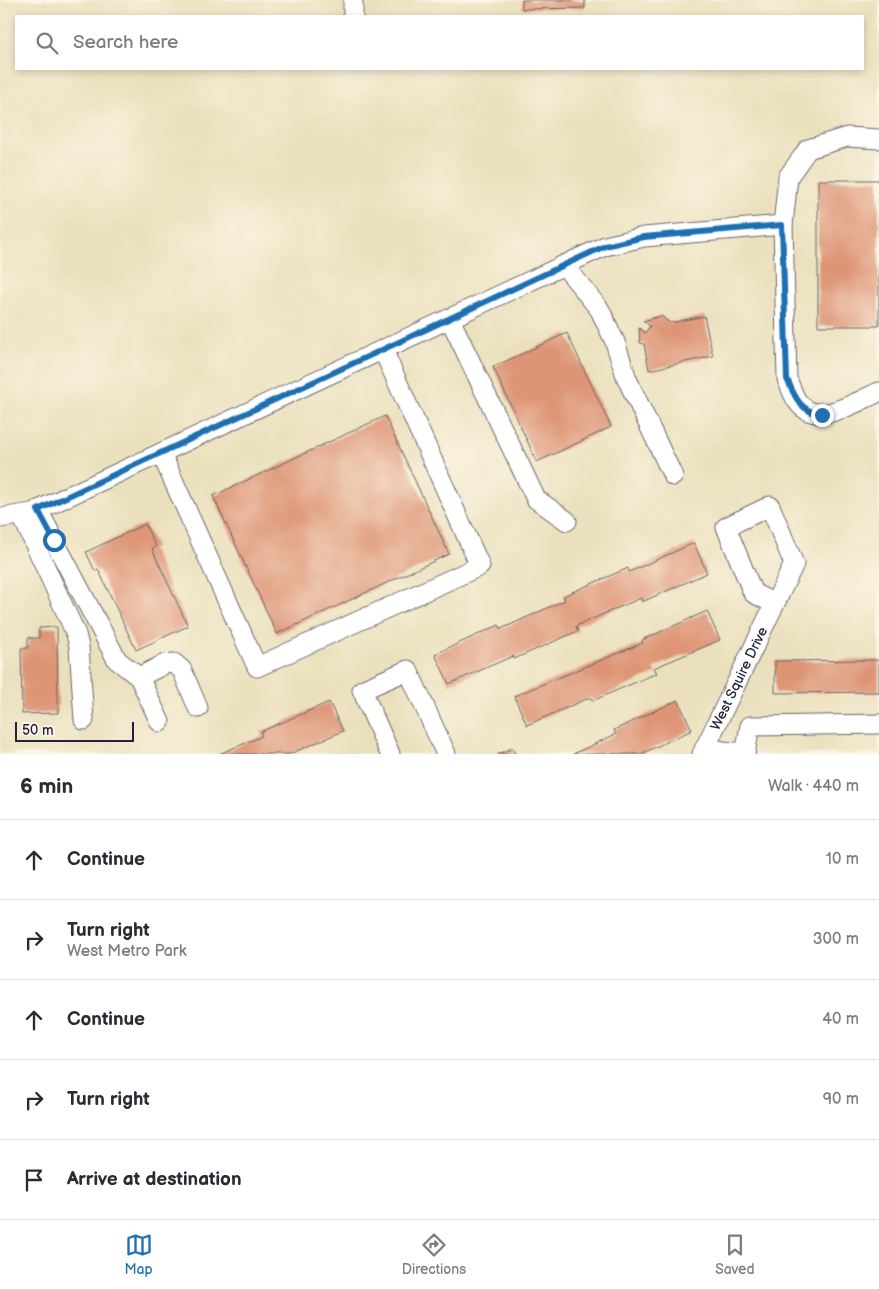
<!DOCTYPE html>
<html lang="en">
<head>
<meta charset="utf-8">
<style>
	:root { --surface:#fff; --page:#f2f2f3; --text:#2b2b33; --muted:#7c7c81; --line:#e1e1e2; --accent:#1f6fb2 }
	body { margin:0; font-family:"Balsamiq Sans",sans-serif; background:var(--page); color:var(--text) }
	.scale { position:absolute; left:15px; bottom:12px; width:119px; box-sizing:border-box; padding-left:5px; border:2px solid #22223b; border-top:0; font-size:14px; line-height:18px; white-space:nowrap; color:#22223b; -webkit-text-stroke:4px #fcf5e5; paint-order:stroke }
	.stop { position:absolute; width:15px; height:15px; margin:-11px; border:4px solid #1f6fb2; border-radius:50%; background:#fff }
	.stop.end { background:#1f6fb2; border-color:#fff; box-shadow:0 1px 5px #0008 }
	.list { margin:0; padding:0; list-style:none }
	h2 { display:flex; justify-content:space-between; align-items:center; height:65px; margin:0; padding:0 20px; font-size:21px }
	h2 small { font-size:16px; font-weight:400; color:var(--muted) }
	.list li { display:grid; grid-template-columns:32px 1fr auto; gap:15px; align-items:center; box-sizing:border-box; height:80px; padding:0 20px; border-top:1px solid var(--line) }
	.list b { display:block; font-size:19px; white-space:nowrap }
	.list p { margin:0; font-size:16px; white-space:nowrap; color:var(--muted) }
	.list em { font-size:16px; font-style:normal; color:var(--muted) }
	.icon { flex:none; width:28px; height:28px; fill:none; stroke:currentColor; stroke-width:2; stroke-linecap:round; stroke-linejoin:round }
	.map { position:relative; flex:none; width:879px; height:754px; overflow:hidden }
	.search { position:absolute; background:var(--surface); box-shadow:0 2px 8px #0003; left:15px; right:15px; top:15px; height:55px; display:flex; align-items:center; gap:12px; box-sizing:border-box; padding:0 18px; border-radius:0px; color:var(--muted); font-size:19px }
	.sheet { height:465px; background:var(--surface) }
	nav { display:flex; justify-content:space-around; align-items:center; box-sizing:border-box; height:70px; border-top:1px solid var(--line); background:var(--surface); font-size:14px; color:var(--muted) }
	nav a { display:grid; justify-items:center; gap:2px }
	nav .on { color:var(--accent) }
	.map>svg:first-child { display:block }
	.building { fill:#de9576 }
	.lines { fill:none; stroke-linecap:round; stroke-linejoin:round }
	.minor-casing { stroke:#686468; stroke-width:21 }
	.minor { stroke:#fff; stroke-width:19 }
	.route { stroke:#1f6fb2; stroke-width:6 }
	.labels { text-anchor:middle; stroke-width:4.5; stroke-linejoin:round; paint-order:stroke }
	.street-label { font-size:14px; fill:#22223b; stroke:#fcf5e5 }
</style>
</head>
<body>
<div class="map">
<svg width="879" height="754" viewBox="0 0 879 754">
	<rect width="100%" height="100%" fill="#fcf5e5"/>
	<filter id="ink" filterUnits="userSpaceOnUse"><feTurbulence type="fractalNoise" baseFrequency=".02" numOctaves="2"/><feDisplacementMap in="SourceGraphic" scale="10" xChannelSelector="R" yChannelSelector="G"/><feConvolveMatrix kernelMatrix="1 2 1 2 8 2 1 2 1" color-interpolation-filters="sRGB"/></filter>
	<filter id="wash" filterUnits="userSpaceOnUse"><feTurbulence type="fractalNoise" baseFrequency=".0096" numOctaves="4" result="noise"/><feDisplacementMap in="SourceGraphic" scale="20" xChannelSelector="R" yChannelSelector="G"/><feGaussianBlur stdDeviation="1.12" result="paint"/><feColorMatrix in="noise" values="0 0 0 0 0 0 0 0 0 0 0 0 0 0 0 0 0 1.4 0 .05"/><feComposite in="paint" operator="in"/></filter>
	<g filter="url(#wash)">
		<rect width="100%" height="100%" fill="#ebe0bd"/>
		<g id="blocks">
			<path class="building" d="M522 0H585V8L522 9Z
				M818 180H879V326H818Z
				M661 316 670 323 704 316 713 356 649 370 644 344 640 343 639 328 645 333 650 326 643 321Z
				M567 333 611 427 537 462 493 367Z
				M385 416 449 554 277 634 213 496Z
				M145 524 156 547 152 549 188 626 136 650 98 569 95 571 86 552Z
				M694 543 707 573 642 602 641 598 576 626 578 631 514 659 513 656 449 684 435 654 499 625 501 629 565 600 563 596 628 568 629 572Z
				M707 611 720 640 654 668 657 673 592 701 591 697 527 725 514 696 643 643 642 640Z
				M57 627 58 713 22 714 21 648H28V638H39V628Z
				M879 660V692L775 693V661Z
				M678 700 692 730 641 754H573L616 734 614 730Z
				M329 702 343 731 290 754H219L262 736 260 732Z
				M513 748 515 754H498Z"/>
		</g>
	</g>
	<g filter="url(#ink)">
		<use href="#blocks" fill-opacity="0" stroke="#686468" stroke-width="1"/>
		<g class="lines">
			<g class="minor-casing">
				<g id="minor">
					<path d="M353 0V16"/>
					<path d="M879 139 847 137 808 149 788 177 783 225 787 379C790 386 793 395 797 401 816 429 855 402 879 392"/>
					<path d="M564 265 600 310 615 342 627 379 673 476"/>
					<path d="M450 319 536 499 567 521"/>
					<path d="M161 453 257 667 480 566 383 350"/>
					<path d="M38 510 117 660 139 677 160 722"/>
					<path d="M22 516 76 634 79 646 84 720"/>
					<path d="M0 518 32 513 605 246 644 237 783 225"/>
					<path d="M139 677 165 664 174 663 182 670 198 708"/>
					<path d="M705 747 723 751 745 753"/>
					<path d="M390 754 362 690 408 670 446 754"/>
					<path id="s1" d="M702 754 794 564 770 506 726 527 753 593 775 604"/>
					<path d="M745 754 750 726 879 724"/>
				</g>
			</g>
			<use href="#minor" class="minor"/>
		</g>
	</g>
	<g class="lines" filter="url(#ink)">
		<path class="route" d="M54 540 38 510 605 246 644 237 782 225 787 379C796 399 800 411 822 415"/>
	</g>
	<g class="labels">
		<g class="street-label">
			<text dy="5" stroke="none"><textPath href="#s1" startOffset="84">West Squire Drive</textPath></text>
		</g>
	</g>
</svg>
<div class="scale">50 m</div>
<div class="stop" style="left:54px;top:540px"></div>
<div class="stop end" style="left:822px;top:415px"></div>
<div class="search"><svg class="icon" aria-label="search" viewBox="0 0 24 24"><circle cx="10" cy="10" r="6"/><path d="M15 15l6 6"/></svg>Search here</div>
</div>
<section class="sheet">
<h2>6 min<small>Walk · 440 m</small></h2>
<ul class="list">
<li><svg class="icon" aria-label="ahead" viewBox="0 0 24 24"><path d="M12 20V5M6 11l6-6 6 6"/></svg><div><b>Continue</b></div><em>10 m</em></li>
<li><svg class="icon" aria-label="right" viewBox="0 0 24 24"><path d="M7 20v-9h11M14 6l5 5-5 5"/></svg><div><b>Turn right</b><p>West Metro Park</p></div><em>300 m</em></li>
<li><svg class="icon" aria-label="ahead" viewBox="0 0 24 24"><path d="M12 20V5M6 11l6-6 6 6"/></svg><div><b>Continue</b></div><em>40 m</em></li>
<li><svg class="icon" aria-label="right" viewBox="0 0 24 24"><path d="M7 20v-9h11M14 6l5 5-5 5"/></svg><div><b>Turn right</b></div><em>90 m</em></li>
<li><svg class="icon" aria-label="arrive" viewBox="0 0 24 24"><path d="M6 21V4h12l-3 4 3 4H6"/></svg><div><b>Arrive at destination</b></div></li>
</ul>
</section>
<nav>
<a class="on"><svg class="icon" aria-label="map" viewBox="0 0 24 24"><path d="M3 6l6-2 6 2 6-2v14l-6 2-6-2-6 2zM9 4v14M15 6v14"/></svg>Map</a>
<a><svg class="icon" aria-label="directions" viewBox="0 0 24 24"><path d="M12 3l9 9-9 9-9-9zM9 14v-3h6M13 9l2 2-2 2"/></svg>Directions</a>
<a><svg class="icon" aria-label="saved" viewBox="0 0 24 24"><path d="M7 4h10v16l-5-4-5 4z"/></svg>Saved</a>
</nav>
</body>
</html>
